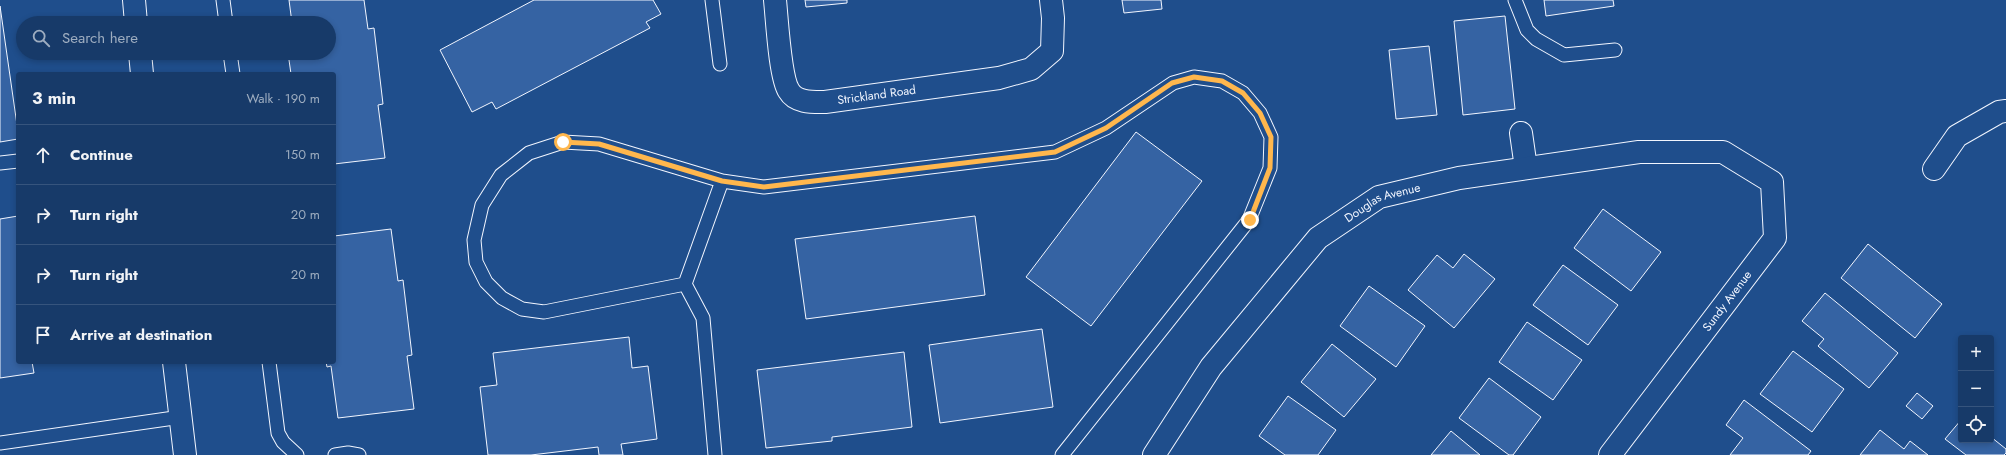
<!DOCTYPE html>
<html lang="en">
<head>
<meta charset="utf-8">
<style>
	:root { --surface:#173a69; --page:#244571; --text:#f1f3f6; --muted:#9eadc0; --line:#36547d }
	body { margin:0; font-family:Jost,sans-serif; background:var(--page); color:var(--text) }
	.controls { position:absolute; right:12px; bottom:12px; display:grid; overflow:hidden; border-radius:4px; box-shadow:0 2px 6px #0003 }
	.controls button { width:36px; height:36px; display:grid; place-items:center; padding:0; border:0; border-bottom:1px solid var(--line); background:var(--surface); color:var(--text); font:20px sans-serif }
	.stop { position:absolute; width:12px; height:12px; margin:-9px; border:3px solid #ffb74d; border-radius:50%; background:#fff }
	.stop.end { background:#ffb74d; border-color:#fff; box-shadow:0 1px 4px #0008 }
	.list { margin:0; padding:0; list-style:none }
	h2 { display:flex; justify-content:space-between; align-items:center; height:52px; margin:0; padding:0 16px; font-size:17px }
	h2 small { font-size:13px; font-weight:400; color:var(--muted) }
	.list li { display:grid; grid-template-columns:26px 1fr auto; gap:12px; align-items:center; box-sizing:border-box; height:60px; padding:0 16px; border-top:1px solid var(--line) }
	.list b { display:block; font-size:15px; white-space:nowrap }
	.list em { font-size:13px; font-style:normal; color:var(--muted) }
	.icon { flex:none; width:22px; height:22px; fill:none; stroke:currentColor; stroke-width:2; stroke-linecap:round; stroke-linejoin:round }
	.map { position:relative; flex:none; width:2006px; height:455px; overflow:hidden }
	.search { position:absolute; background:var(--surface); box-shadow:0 2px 6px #0003; left:16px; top:16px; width:320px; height:44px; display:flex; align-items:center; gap:10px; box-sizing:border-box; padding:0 14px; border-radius:22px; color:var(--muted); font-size:15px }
	.panel { position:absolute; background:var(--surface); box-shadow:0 2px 6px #0003; left:16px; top:72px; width:320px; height:292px; border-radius:4px }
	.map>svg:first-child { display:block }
	.building { fill:#3563a3; stroke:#f2f6ff }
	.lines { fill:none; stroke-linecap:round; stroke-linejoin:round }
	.service-casing { stroke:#f2f6ff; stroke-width:15 }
	.minor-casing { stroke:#f2f6ff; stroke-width:24 }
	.tertiary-casing { stroke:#f2f6ff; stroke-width:24 }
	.service { stroke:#1f4e8c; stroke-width:13 }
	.minor { stroke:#1f4e8c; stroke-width:22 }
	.tertiary { stroke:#1f4e8c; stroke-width:22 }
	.route { stroke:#ffb74d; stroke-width:5 }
	.labels { text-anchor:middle; stroke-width:3; stroke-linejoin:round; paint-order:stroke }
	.street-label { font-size:12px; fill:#f2f6ff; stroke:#1f4e8c }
</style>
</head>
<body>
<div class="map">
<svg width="2006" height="455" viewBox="0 0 2006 455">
	<rect width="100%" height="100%" fill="#1f4e8c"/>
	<path class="building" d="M289 0H364L368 29 374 28 383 104 378 105 385 158 334 164V74H291L288 53H329V23H292Z
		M534 0H653L661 14 646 22 650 28 496 109 492 102 472 112 440 50Z
		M805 0H847V3L806 7Z
		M1122 0H1161L1162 9 1124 13Z
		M1544 0H1613L1614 6 1546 16Z
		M0 6 18 132V139L0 142Z
		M1505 16 1515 109 1463 115 1454 21Z
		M1429 46 1437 115 1396 119 1389 50Z
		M1136 132 1202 181 1091 326 1026 277Z
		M1603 209 1661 252 1631 291 1574 248Z
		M18 216V362H32L34 373 0 378V219Z
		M975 216 985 295 806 319 795 239Z
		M391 229 398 281 403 280 412 355 407 356 414 409 338 418 331 366 327 367 326 362H334V236Z
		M1868 244 1942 304 1915 338 1841 278Z
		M1464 254 1495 279 1454 328 1408 290 1437 255 1453 268Z
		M1563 265 1618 305 1588 345 1533 305Z
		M1369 286 1425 326 1396 367 1340 326Z
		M1825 293 1898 353 1869 388 1818 346 1824 339 1802 321Z
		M1527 322 1582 360 1553 400 1499 362Z
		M1042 329 1053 407 940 423 929 345Z
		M629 337 632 368 648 366 657 439 621 444 623 455H599L598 447 531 455H488L480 387 497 385 493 353Z
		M1332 344 1376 379 1344 417 1301 382Z
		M1793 351 1844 389 1812 432 1760 394Z
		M904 352 912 427 832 437V441L766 448 757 370Z
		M1489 378 1541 417 1513 455H1509L1459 418Z
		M1917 393 1933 406 1922 419 1906 406Z
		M1288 396 1336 430 1318 455H1285L1259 436Z
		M1744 400 1811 451 1808 455H1730L1743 438 1726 425Z
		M1961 420V440H1991V437L2006 449V453L2004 455H1966L1945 439Z
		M1880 430 1904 449 1910 441 1928 455H1860Z
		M1451 431 1480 455H1431Z"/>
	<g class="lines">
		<g class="service-casing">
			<path id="service" d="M223 0 226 23
				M712 0 720 64
				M1515 0 1527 30 1536 39 1564 55 1615 50
				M230 53 233 74
				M0 163 18 161
				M685 284 722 181
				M269 362 278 433 283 442 297 455
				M0 443 181 417
				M335 455 348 453 359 455
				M715 455 703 318 685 284 544 312 522 309 502 298 486 282 476 262 474 240 482 205 501 175 529 153 563 142 599 144 722 181 764 187 1055 152 1106 128 1173 83 1194 77 1222 81 1243 93 1260 113 1271 137 1270 168 1249 220 1062 455"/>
		</g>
		<g class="minor-casing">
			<g id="minor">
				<path id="s1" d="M775 0C777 19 780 78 789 91 796 103 813 102 825 102L999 78 1031 69 1052 51 1053 18 1051 0"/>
				<path d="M1521 133 1526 168"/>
				<path d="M1934 169 1957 136 1999 112 2006 111"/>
				<path id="s2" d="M1154 455 1211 367 1318 238 1379 197 1459 178 1639 152H1723L1772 182 1775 238 1610 455"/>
			</g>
		</g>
		<g class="tertiary-casing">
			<path id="tertiary" d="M134 0 136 23
				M140 53 142 74
				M174 362 185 455"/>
		</g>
		<use href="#service" class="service"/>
		<use href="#minor" class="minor"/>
		<use href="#tertiary" class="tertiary"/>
	</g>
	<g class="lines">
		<path class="route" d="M563 142 599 144 722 181 764 187 1055 152 1106 128 1172 83 1194 77 1222 81 1243 93 1260 113 1271 137 1270 168 1250 220"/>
	</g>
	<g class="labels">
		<g class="street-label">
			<text dy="4" stroke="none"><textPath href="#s1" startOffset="184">Strickland Road</textPath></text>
			<text dy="4" stroke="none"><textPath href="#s2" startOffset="347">Douglas Avenue</textPath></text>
			<text transform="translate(1727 301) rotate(-53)" y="4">Sundy Avenue</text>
		</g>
	</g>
</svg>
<div class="controls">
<button>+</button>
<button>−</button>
<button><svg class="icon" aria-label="locate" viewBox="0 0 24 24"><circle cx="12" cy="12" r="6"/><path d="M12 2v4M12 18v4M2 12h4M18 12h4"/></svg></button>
</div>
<div class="stop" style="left:563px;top:142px"></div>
<div class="stop end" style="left:1250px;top:220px"></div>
<div class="search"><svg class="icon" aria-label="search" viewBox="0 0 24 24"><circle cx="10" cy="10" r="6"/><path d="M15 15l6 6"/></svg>Search here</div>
<section class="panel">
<h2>3 min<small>Walk · 190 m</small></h2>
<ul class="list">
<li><svg class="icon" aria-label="ahead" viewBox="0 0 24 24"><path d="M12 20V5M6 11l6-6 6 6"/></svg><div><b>Continue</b></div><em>150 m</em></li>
<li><svg class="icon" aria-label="right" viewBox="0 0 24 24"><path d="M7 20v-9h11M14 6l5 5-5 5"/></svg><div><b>Turn right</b></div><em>20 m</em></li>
<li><svg class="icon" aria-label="right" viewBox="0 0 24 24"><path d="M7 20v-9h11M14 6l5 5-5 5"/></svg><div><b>Turn right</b></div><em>20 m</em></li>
<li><svg class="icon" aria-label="arrive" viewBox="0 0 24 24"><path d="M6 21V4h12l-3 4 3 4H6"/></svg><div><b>Arrive at destination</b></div></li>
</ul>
</section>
</div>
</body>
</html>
